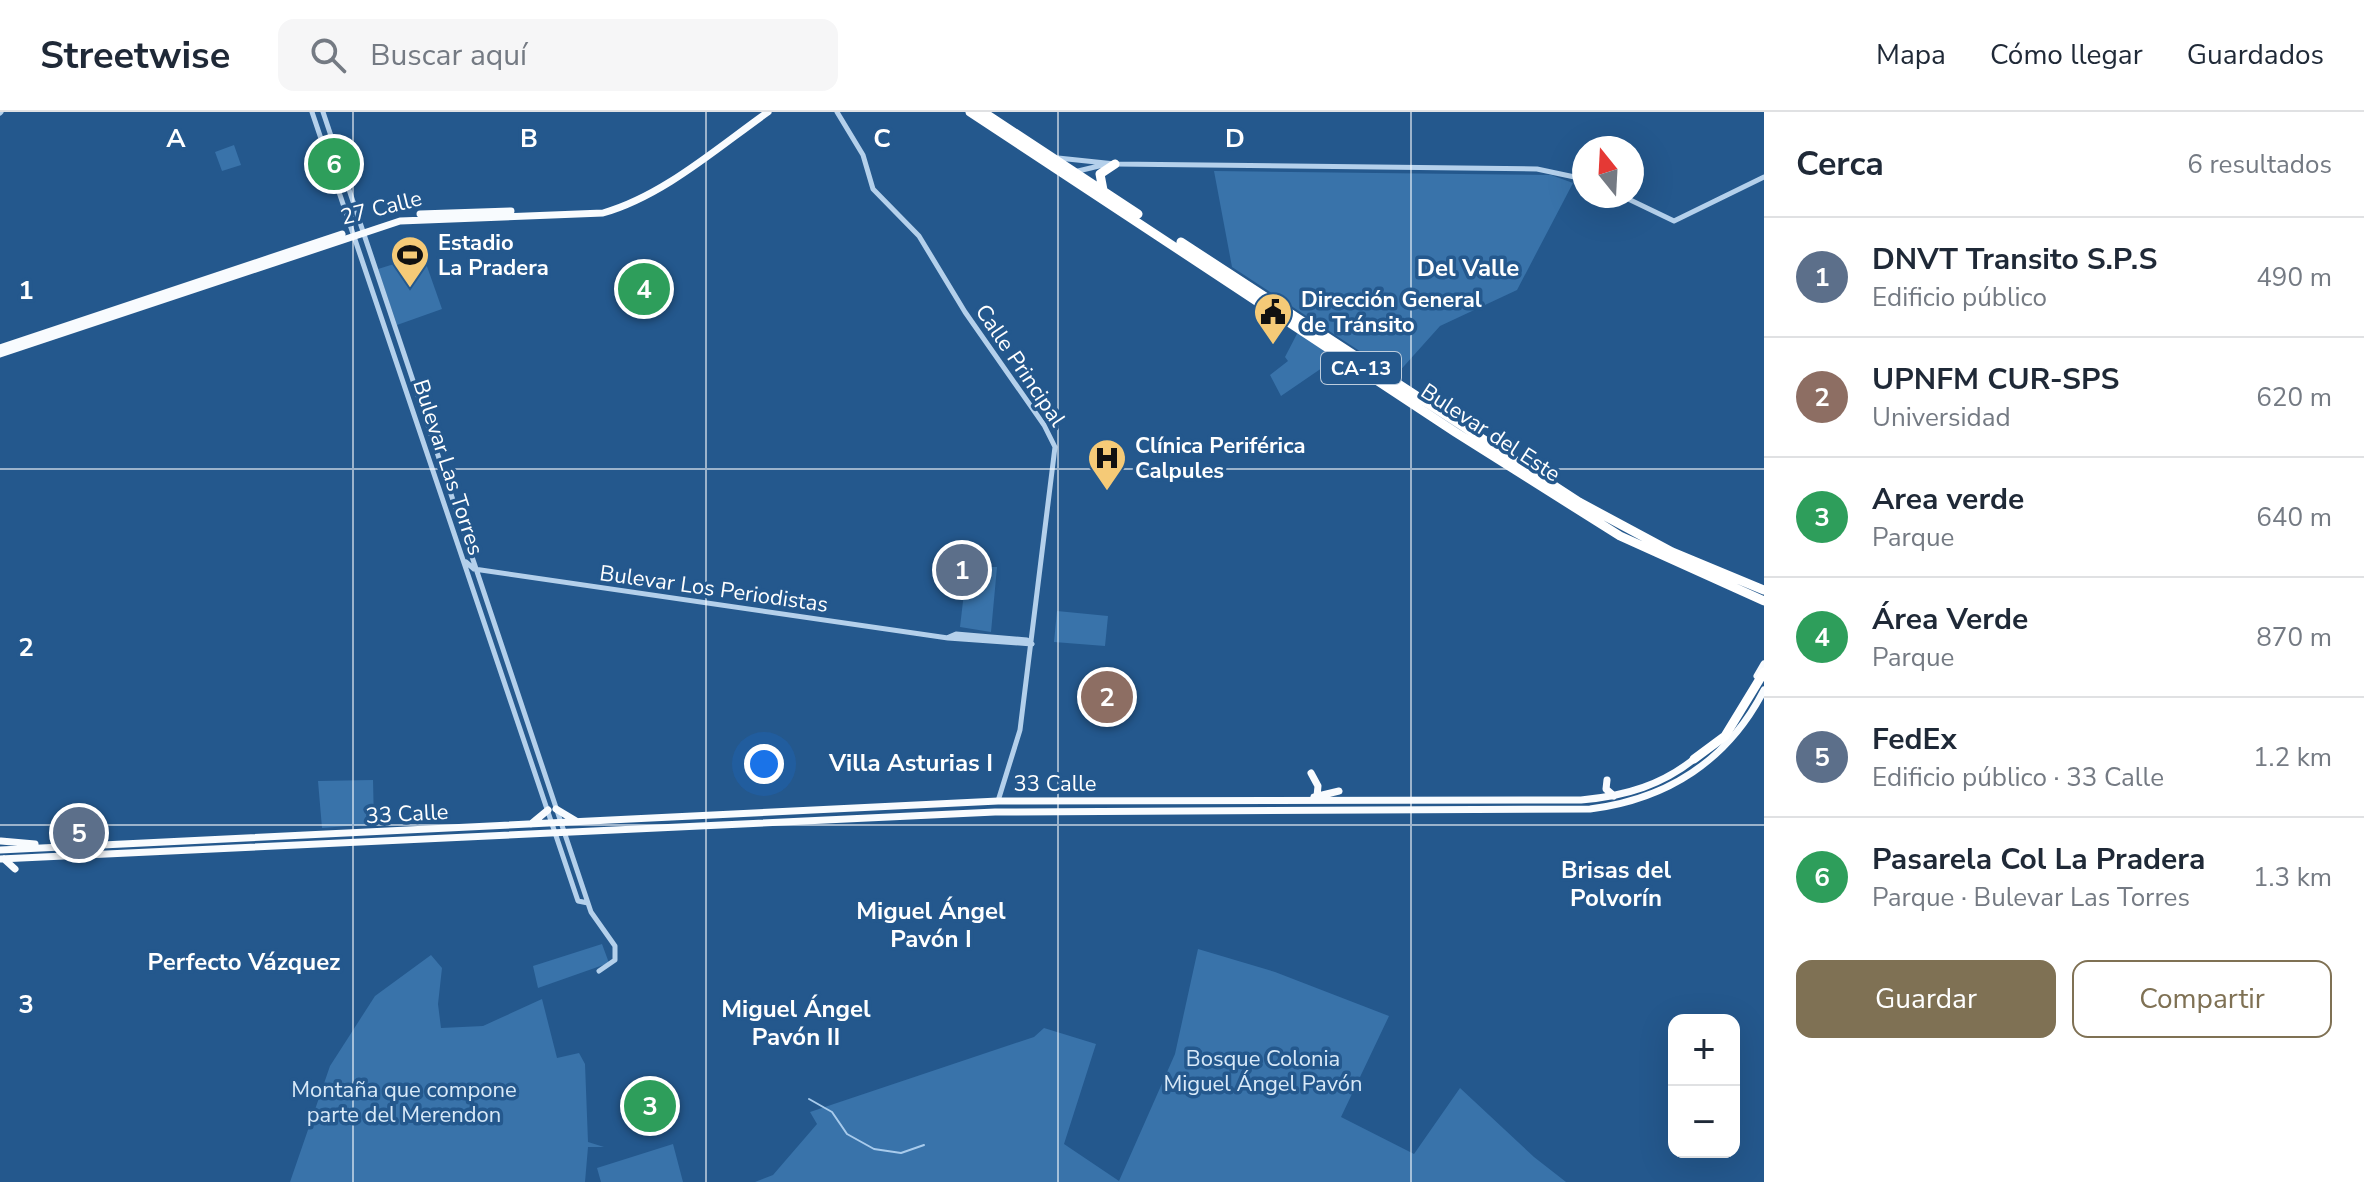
<!DOCTYPE html>
<html lang="es">
<head>
<meta charset="utf-8">
<style>
	:root { --surface:#fff; --page:#f6f6f7; --text:#1f2937; --muted:#747a83; --line:#e0e1e3; --accent:#7f7154 }
	body { margin:0; font-family:"Nunito Sans",sans-serif; background:var(--page); color:var(--text) }
	.controls { position:absolute; right:24px; bottom:24px; display:grid; overflow:hidden; border-radius:16px; box-shadow:0 8px 32px #0002 }
	.controls button { width:72px; height:72px; display:grid; place-items:center; padding:0; border:0; border-bottom:2px solid var(--line); background:var(--surface); color:var(--text); font:40px sans-serif }
	.compass { position:absolute; left:1572px; top:24px; width:72px; height:72px; border-radius:50%; background:var(--surface); box-shadow:0 8px 32px #0002; rotate:342deg }
	.you { position:absolute; left:764px; top:652px; width:28px; height:28px; margin:-20px; border:6px solid #fff; border-radius:50%; background:#1a73e8; box-shadow:0 0 0 12px #1a73e833 }
	.badge { display:grid; place-items:center; width:52px; height:52px; border-radius:50%; background:var(--accent); color:#fff; font-size:26px; font-weight:700 }
	.pin { position:absolute; translate:-50% -50%; border:4px solid #fff; box-shadow:0 2px 8px #0006 }
	.list { margin:0; padding:0; list-style:none }
	h2 { display:flex; justify-content:space-between; align-items:center; height:104px; margin:0; padding:0 32px; font-size:34px }
	h2 small { font-size:26px; font-weight:400; color:var(--muted) }
	.list li { display:grid; grid-template-columns:52px 1fr auto; gap:24px; align-items:center; box-sizing:border-box; height:120px; padding:0 32px; border-top:2px solid var(--line) }
	.list b { display:block; font-size:30px; white-space:nowrap }
	.list p { margin:0; font-size:26px; white-space:nowrap; color:var(--muted) }
	.list em { font-size:26px; font-style:normal; color:var(--muted) }
	.actions { display:flex; gap:16px; padding:24px 32px }
	.actions a { flex:1; padding:18px 0; border:2px solid var(--accent); border-radius:16px; text-align:center; font-size:28px; color:var(--accent) }
	.actions .main { background:var(--accent); color:#fff }
	.icon { flex:none; width:44px; height:44px; fill:none; stroke:currentColor; stroke-width:2; stroke-linecap:round; stroke-linejoin:round }
	.map { position:relative; flex:none; width:1764px; height:1070px; overflow:hidden }
	header { display:flex; align-items:center; gap:48px; box-sizing:border-box; height:112px; padding:0 40px; background:var(--surface); border-bottom:2px solid var(--line) }
	header strong { font-size:38px }
	nav { display:flex; gap:44px; margin-inline-start:auto; font-size:28px }
	.search { width:560px; height:72px; background:var(--page); display:flex; align-items:center; gap:20px; box-sizing:border-box; padding:0 28px; border-radius:16px; color:var(--muted); font-size:30px }
	main { display:flex }
	aside { flex:1; background:var(--surface) }
	.map>svg:first-child { display:block }
	.green { fill:#3973aa }
	.lines { fill:none; stroke-linecap:round; stroke-linejoin:round }
	.stream { stroke:#a8cbec; stroke-width:2 }
	.minor { stroke:#b4d0eb; stroke-width:5 }
	.major { stroke:#f8fbfe; stroke-width:7 }
	.highway { stroke:#fff; stroke-width:9 }
	.grid { fill:none; stroke:#fff; stroke-width:2; stroke-opacity:0.55 }
	.labels { text-anchor:middle; stroke-width:7; stroke-linejoin:round; paint-order:stroke }
	.shield { fill:#24588d; stroke:#bdcddd; stroke-width:2 }
	.shield-label { font-size:20px; font-weight:bold; fill:#fff }
	.street-label { font-size:22px; fill:#fff; stroke:#24588d }
	.poi-label { font-size:22px; font-weight:bold; fill:#fff; stroke:#24588d; text-anchor:start }
	.park-label { font-size:22px; fill:#d8e9f8; stroke:#24588d }
	.neighbourhood-label { font-size:24px; font-weight:bold; fill:#fff; stroke:#24588d }
	.grid-label { font-size:26px; text-anchor:middle; font-weight:bold; fill:#fff; stroke:#24588d; stroke-width:7; stroke-linejoin:round; paint-order:stroke }
</style>
</head>
<body>
<header>
<strong>Streetwise</strong>
<div class="search"><svg class="icon" aria-label="search" viewBox="0 0 24 24"><circle cx="10" cy="10" r="6"/><path d="M15 15l6 6"/></svg>Buscar aquí</div>
<nav><a>Mapa</a><a>Cómo llegar</a><a>Guardados</a></nav>
</header>
<main>
<div class="map">
<svg width="1764" height="1070" viewBox="0 0 1764 1070">
	<rect width="100%" height="100%" fill="#24588d"/>
	<path class="green" d="M234 33 241 53 222 59 215 40Z
		M1214 59 1551 63 1573 71 1517 178 1440 214 1396 263 1232 155Z
		M423 143 442 197 397 213 378 157Z
		M1299 218 1338 245 1281 284 1270 263 1288 249 1285 245Z
		M967 455H997L991 520 960 515Z
		M1057 499 1108 504 1105 534 1054 530Z
		M373 668 374 712 322 716 318 669Z
		M602 832 609 851 538 876 533 854Z
		M1198 837 1275 860 1389 904 1341 1005 1414 1042 1460 976 1534 1045 1566 1070H755L773 1063 817 1012 810 1000 1034 925 1044 916 1096 932 1064 1032 1119 1069 1175 942Z
		M431 843 442 856 438 892 441 916 483 914 542 887 557 946 579 941 585 952 588 1030 604 1035H588L585 1070H290L330 954 375 884Z
		M673 1032 683 1070H601L597 1056Z"/>
	<g class="lines">
		<path class="stream" d="M809 987 832 1000 847 1022 874 1037 901 1041 924 1033"/>
		<path class="minor" d="M312 0 578 789 588 791
			M323 0 591 800 615 834V848L599 859
			M837 0 863 43 873 77 919 124 965 200 1044 313 1055 335 1020 618 998 689
			M0 1 1 0
			M1058 46 1115 52 1537 57 1584 67
			M1074 60 1103 53
			M1622 84 1674 109 1764 65
			M466 450 474 457 948 526 1032 532
			M949 525 956 522 1027 528 1032 532"/>
		<path class="major" d="M420 102 511 99
			M0 236 342 122
			M0 242 400 109 603 101C663 84 717 36 768 0
			M1757 564 1764 552
			M1311 661 1318 674 1317 684
			M1607 668 1606 677 1614 684
			M1314 685 1339 679
			M556 697 576 709
			M531 712 548 698
			M1 729 35 732
			M0 738 998 689 1581 688C1626 684 1663 673 1698 644
			M0 747 995 700 1590 697C1668 687 1728 648 1764 578
			M4 747 15 757"/>
		<path class="highway" d="M970 0 1455 320 1620 424 1764 489
			M983 0 1138 102
			M1103 78 1100 62 1115 52
			M1181 130 1579 390 1672 440 1764 478
			M1694 647 1725 624 1764 560"/>
	</g>
	<path class="grid" d="M353 0V1070M706 0V1070M1058 0V1070M1411 0V1070M0 357H1764M0 713H1764"/>
	<defs>
		<g id="stadium-pin" transform="scale(2)"><path d="M0 17L-7.5 6A9.5 9.5 0 1 1 7.5 6Z" fill="#f5ca77" stroke="#24588d"/><path d="M0-5a6.5 5 0 1 0 0 10a6.5 5 0 1 0 0-10ZM-3.5-1.8h7v3.6h-7Z" fill="#111"/></g>
		<g id="civic-pin" transform="scale(2)"><path d="M0 17L-7.5 6A9.5 9.5 0 1 1 7.5 6Z" fill="#f5ca77" stroke="#24588d"/><path d="M-.6-6.5H3V-4.5H.6V-3L4-1V1h2V6H-6V1h2V-1L-.6-3ZM-1.2 2.5V6h2.4V2.5Z" fill="#111"/></g>
		<g id="hospital-pin" transform="scale(2)"><path d="M0 17L-7.5 6A9.5 9.5 0 1 1 7.5 6Z" fill="#f5ca77" stroke="#24588d"/><path d="M-5-5h3v3.5h4V-5h3V5h-3V1.5h-4V5h-3Z" fill="#111"/></g>
	</defs>
	<g fill-rule="evenodd">
		<use href="#stadium-pin" x="410" y="143"/>
		<use href="#civic-pin" x="1273" y="200"/>
		<use href="#hospital-pin" x="1107" y="346"/>
	</g>
	<g class="labels">
		<rect class="shield" x="1321" y="240" width="80" height="32" rx="6"/>
		<g class="shield-label">
			<text x="1361" y="263">CA-13</text>
		</g>
		<g class="street-label">
			<text transform="translate(381 95) rotate(-14)" y="8">27 Calle</text>
			<text transform="translate(1021 253) rotate(56)" y="8">Calle Principal</text>
			<text transform="translate(1491 320) rotate(33)" y="8">Bulevar del Este</text>
			<text transform="translate(449 355) rotate(72)" y="8">Bulevar Las Torres</text>
			<text transform="translate(714 476) rotate(8)" y="8">Bulevar Los Periodistas</text>
			<text x="1055" y="679">33 Calle</text>
			<text transform="translate(407 701) rotate(-3)" y="8">33 Calle</text>
		</g>
		<g class="poi-label">
			<text x="438" y="138">Estadio<tspan x="438" dy="25">La Pradera</tspan></text>
			<text x="1301" y="195">Dirección General<tspan x="1301" dy="25">de Tránsito</tspan></text>
			<text x="1135" y="341">Clínica Periférica<tspan x="1135" dy="25">Calpules</tspan></text>
		</g>
		<g class="park-label">
			<text x="1263" y="954">Bosque Colonia<tspan x="1263" dy="25">Miguel Ángel Pavón</tspan></text>
			<text x="404" y="985">Montaña que compone<tspan x="404" dy="25">parte del Merendon</tspan></text>
		</g>
		<g class="neighbourhood-label">
			<text x="1468" y="164">Del Valle</text>
			<text x="911" y="659">Villa Asturias I</text>
			<text x="1616" y="766">Brisas del<tspan x="1616" dy="28">Polvorín</tspan></text>
			<text x="931" y="807">Miguel Ángel<tspan x="931" dy="28">Pavón I</tspan></text>
			<text x="244" y="858">Perfecto Vázquez</text>
			<text x="796" y="905">Miguel Ángel<tspan x="796" dy="28">Pavón II</tspan></text>
		</g>
	</g>
	<g class="grid-label">
		<text x="176" y="35">A</text>
		<text x="529" y="35">B</text>
		<text x="882" y="35">C</text>
		<text x="1235" y="35">D</text>
		<text x="26" y="187">1</text>
		<text x="26" y="544">2</text>
		<text x="26" y="901">3</text>
	</g>
</svg>
<div class="controls">
<button>+</button>
<button>−</button>
</div>
<svg class="compass" viewBox="-18 -18 36 36"><path d="M0-13l5 13h-10z" fill="#e53935"/><path d="M0 13l5-13h-10z" fill="#747a83"/></svg>
<div class="you"></div>
<div class="pin badge" style="left:962px;top:458px;background:#5c6f8a">1</div>
<div class="pin badge" style="left:1107px;top:585px;background:#8d6e63">2</div>
<div class="pin badge" style="left:650px;top:994px;background:#2e9e5b">3</div>
<div class="pin badge" style="left:644px;top:177px;background:#2e9e5b">4</div>
<div class="pin badge" style="left:79px;top:721px;background:#5c6f8a">5</div>
<div class="pin badge" style="left:334px;top:52px;background:#2e9e5b">6</div>
</div>
<aside>
<h2>Cerca<small>6 resultados</small></h2>
<ul class="list">
<li><span class="badge" style="background:#5c6f8a">1</span><div><b>DNVT Transito S.P.S</b><p>Edificio público</p></div><em>490 m</em></li>
<li><span class="badge" style="background:#8d6e63">2</span><div><b>UPNFM CUR-SPS</b><p>Universidad</p></div><em>620 m</em></li>
<li><span class="badge" style="background:#2e9e5b">3</span><div><b>Area verde</b><p>Parque</p></div><em>640 m</em></li>
<li><span class="badge" style="background:#2e9e5b">4</span><div><b>Área Verde</b><p>Parque</p></div><em>870 m</em></li>
<li><span class="badge" style="background:#5c6f8a">5</span><div><b>FedEx</b><p>Edificio público · 33 Calle</p></div><em>1.2 km</em></li>
<li><span class="badge" style="background:#2e9e5b">6</span><div><b>Pasarela Col La Pradera</b><p>Parque · Bulevar Las Torres</p></div><em>1.3 km</em></li>
</ul>
<div class="actions"><a class="main">Guardar</a><a>Compartir</a></div>
</aside>
</main>
</body>
</html>
